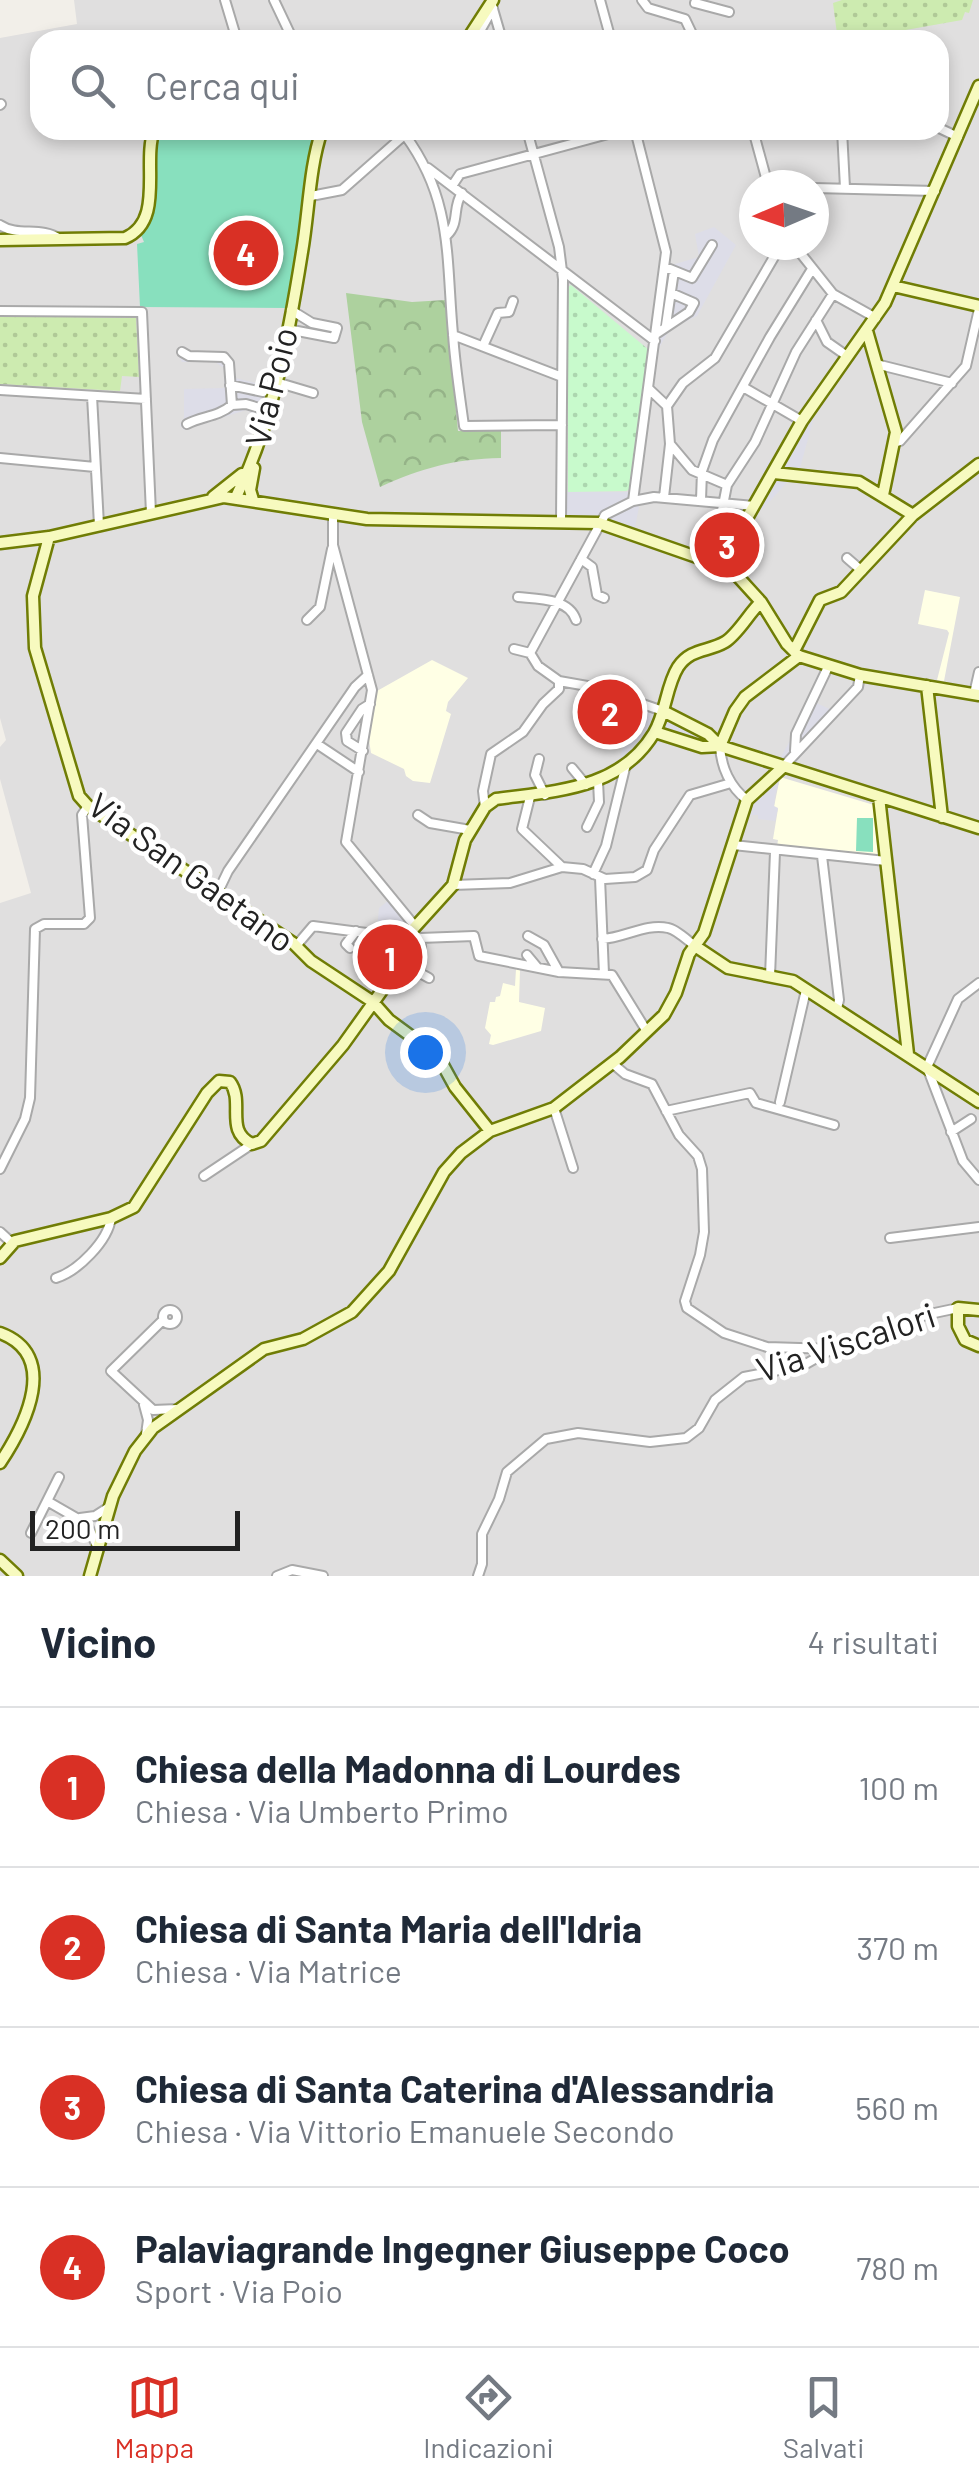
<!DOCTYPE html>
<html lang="it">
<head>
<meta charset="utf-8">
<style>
	:root { --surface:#fff; --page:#f6f6f7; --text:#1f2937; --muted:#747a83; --line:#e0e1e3; --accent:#d93025 }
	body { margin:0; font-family:Barlow,sans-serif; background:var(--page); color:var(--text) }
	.compass { position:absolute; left:739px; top:170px; width:90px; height:90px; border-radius:50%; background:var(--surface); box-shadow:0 5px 15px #0003; rotate:268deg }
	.scale { position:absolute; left:30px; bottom:25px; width:210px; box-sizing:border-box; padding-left:10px; border:5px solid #222; border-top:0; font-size:28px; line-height:35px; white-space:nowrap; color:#222; -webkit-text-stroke:8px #fff; paint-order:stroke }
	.you { position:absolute; left:425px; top:1052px; width:35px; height:35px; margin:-25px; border:8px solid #fff; border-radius:50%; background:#1a73e8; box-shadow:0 0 0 15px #1a73e833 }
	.badge { display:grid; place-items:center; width:65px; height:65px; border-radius:50%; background:var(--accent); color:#fff; font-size:32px; font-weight:700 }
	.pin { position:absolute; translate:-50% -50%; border:5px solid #fff; box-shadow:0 2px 10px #0006 }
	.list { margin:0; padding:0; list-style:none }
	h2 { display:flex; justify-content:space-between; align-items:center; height:130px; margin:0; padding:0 40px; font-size:42px }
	h2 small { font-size:32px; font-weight:400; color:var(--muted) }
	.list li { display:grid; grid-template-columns:65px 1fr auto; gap:30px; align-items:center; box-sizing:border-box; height:160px; padding:0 40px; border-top:2px solid var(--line) }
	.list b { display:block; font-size:38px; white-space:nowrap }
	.list p { margin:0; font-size:32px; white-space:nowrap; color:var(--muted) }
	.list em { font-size:32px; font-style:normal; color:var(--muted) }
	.icon { flex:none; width:55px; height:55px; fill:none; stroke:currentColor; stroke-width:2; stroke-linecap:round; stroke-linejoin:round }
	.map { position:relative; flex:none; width:979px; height:1576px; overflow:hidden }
	.search { position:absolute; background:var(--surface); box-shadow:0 5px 15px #0003; left:30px; right:30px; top:30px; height:110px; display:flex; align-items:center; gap:25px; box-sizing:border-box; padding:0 35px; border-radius:30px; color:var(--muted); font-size:38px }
	.sheet { height:770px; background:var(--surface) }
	nav { display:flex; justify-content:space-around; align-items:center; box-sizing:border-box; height:140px; border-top:2px solid var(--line); background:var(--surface); font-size:28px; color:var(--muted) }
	nav a { display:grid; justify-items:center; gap:5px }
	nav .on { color:var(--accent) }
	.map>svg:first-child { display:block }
	.residential { fill:#e0dfdf; fill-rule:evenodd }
	.education { fill:#ffffe5 }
	.grass { fill:url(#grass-dots) }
	.forest { fill:url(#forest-crowns) }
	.park { fill:url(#park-dots) }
	.pitch { fill:#88e0be }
	.plaza { fill:#dddde8 }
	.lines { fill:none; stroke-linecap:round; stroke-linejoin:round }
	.street-casing { stroke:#a9a9a9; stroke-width:12 }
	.secondary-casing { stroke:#707d05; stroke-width:15 }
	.street { stroke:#fff; stroke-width:8 }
	.secondary { stroke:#f7fabf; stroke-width:10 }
	.labels { text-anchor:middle; stroke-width:9; stroke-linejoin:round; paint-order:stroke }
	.street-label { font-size:35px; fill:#222; stroke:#fff }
</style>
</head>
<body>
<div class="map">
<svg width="979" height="1576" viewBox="0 0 979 1576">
	<defs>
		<pattern id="grass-dots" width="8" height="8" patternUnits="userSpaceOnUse" patternTransform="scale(2.5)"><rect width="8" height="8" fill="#cdebb0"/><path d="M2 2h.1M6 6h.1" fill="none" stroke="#b0c997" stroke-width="1.8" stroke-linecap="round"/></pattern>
		<pattern id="forest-crowns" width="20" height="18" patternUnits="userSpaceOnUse" patternTransform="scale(2.5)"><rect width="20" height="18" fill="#add19e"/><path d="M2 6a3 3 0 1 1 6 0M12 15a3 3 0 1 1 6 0" fill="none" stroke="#95b388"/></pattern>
		<pattern id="park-dots" width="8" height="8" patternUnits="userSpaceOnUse" patternTransform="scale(2.5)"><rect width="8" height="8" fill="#c8facc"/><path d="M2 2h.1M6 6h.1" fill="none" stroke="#acd6af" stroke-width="1.8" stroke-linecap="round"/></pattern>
	</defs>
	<rect width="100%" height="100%" fill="#f2efe9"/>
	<path class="residential" d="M74 0H979V1576H0V1248L4 1243 0 1239V903L31 893 0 779V747L6 740 0 718V38L77 24ZM40 40H939V130H40ZM754 185H814V245H754Z"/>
	<path class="education" d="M925 590 960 597 944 681 937 680 949 633 947 630 918 624Z
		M432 660 468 678 448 702 446 711 451 714 430 783 413 781 406 776 404 769 371 753 369 740 377 691Z
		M780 777 874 805 878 856 777 846 778 840 773 839 778 809 774 807Z
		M516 969 520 970 519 1002 545 1008 541 1031 493 1045 489 1044 491 1035 485 1028 490 1002H495L496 997 500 996 503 983 515 986Z"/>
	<path class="grass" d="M842 0H973L969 13 965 12 962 20 900 31 837 34 833 3Z
		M0 316 136 318 139 377 122 376 120 391 0 384Z"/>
	<path class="forest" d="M346 293 412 302 445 300 458 431H501V458C454 459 422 468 380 487L362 422Z"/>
	<path class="park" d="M571 285 649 350 630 489 626 491 568 492V287Z"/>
	<path class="pitch" d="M159 130H313L296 267 287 308 140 307 137 244 144 242 141 235 152 210 155 138Z
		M857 818H873V852L856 851Z"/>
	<path class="plaza" d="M714 227 736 245 697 316 670 329 659 348 654 347 665 267 699 257 695 234Z
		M183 346 193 352 230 354 235 378 275 388 266 419 246 410 184 430 180 425 184 418V389L224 388V368L215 362H182L176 351Z
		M810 408 816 410 798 475 790 479 762 510 748 505 765 475 762 472 770 459 774 460Z
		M561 492H635L633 501 639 507 634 532 561 521Z
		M636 697 724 736 721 758 666 739 642 757 634 770 627 768 624 779 614 775 636 709Z
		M812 701 834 711 806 746 792 771 783 769 775 796 774 806 778 808 775 821 758 819V815H743L747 800 739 794 748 790 776 766Z
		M389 900 416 917 419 925V941H404L401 951 386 946 388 940 377 930 379 908Z"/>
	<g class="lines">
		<g class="street-casing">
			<path id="street" d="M225 0 237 40
				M274 0 293 40
				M600 0 611 40
				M642 0 648 8 685 19 695 40
				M491 2 502 40
				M695 3 729 12
				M476 38 493 8
				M836 38V40
				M0 105 1 104
				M939 128 958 137
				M527 130 559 247 563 279 561 521
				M753 130 768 185
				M842 130 845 188
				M405 135C453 200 446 258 453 334 455 365 460 396 464 426L562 425
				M428 168 655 341
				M452 186 460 174 623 130
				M814 188 935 191
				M311 196 342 190 410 130
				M0 225C18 237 41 226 60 239
				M447 235C460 223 452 207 462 193
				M794 245 833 294 876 318
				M665 267 692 278 712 245
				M0 311 142 312 151 513
				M816 320 827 342 847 356
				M666 325 674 271
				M287 329 334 338 337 328 312 323 291 310
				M656 334 689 312 694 303 671 293
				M453 335 562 377
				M483 346 498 313 509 312 513 301
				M182 352 189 356 224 357 229 363 232 405 246 404 269 411
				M876 364 952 383
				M276 382 313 393
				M230 385 263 392
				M743 387 802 421
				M649 389 667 406
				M0 390 146 399
				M92 396 99 525
				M187 424C202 416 218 417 232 405
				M896 442 900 441 966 366 979 309
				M671 445 692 470 727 485
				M0 458 95 467
				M664 497 670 444 667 406 683 383 715 358 781 245
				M701 500 702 471 713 440 770 337 812 269
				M633 501 666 252 635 130
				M333 513V545L372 690 346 842 414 925
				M719 526 727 485 755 442 796 352 833 294
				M847 558 862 571
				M581 559 592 567 597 595 604 598
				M518 597C538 599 569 598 576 620
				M307 620 320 607 332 549
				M514 649 530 653
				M559 681 593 687 663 711
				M974 694 979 672
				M317 744 359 772
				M720 746C721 767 730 787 747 800
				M363 751 347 741 346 733 362 709 370 704
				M795 751 796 734 828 667
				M539 759 535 775 545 795
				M572 768 586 785
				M782 768 858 687 860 675
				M530 797 522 829 562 867
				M485 807 483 791 491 754 523 732 543 704 559 689V681L538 666 530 653 605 515 633 501 654 497 754 506
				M418 815 430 823 470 830
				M587 827 599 802 598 781
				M733 845 886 861
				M822 856 839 1000 837 1009
				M593 874 606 846 626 764
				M600 878 604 974
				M453 885 510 883 562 867 583 869 605 879 635 877 647 870 654 850 690 795 731 783
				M217 894 228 871 355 687 368 675
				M408 933 420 938 474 936 479 956 559 972 612 975 646 1030
				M528 936 544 945 559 972
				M421 938 420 973 429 978
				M602 939C624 938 646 923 668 928 676 929 688 941 695 946
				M296 946 313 926 405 938
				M350 948 346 944 356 931
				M527 955 537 967
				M770 976 775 852
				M979 983 958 999 927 1067 963 1161 979 1180
				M612 1063 625 1074 652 1084 679 1135 698 1156 702 1169 704 1232 700 1255 685 1301 687 1308 724 1333 767 1347 832 1349
				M780 1102 806 990
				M554 1108 573 1168
				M666 1111 750 1093 756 1103 834 1125
				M951 1132 971 1119
				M0 1169 25 1119 30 1098 35 929 44 924H84L90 918 82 815 88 806
				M204 1176 252 1144
				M0 1232 12 1243
				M890 1238 979 1227
				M56 1278C78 1271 108 1241 111 1218
				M163 1317a7 7 0 1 1 14 0a7 7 0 1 1-14 0Z
				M163 1320 111 1371 153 1410 178 1409
				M144 1405 148 1420 146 1434
				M47 1501 87 1524 97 1546
				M80 1518 95 1516 109 1507
				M31 1533 59 1477
				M277 1576 292 1570 323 1576
				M478 1576 482 1564V1534L499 1499 507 1472 546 1439 578 1433 650 1442 686 1438 699 1428 715 1400 744 1377 804 1365 832 1349 882 1337 925 1315 958 1308"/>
		</g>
		<g class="secondary-casing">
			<path id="secondary" d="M467 40 493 0
				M0 240 125 238C165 221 142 163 154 130
				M893 286 979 306
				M867 331 896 432 883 495
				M774 473 859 482 913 515
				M213 497 242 474
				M236 497C273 421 289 334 302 252 309 212 309 168 322 130
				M253 500 250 490 254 468
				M49 537 33 596 35 648 79 796 88 806 293 943 311 961 373 1002 389 1020 438 1056 455 1087 490 1131
				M0 543 49 537 224 497 367 519 599 523 731 569 761 602 787 644 799 656 860 675 979 695
				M731 569 737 540 747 518 802 421 885 303 979 86
				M794 651 820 600 841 592 913 515 979 464
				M927 686 942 817
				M663 711 708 734 720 746
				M655 732 702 747 720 746 979 828
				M720 746 735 711 745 697 799 656
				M879 797 908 1054
				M695 946 728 968 793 981 979 1102
				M0 1258 15 1241 111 1218 134 1207 207 1093 219 1081 230 1082C245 1102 224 1131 252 1144L261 1141 343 1045 393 975 405 938 453 885 465 840 485 807 496 799C554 791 620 790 654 733 666 713 666 686 678 667 691 648 708 652 725 642 738 634 749 613 761 602
				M979 1310 958 1308V1326L965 1340 979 1346
				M0 1333C60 1355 26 1424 0 1463
				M0 1560 17 1576
				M90 1576 113 1496 135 1451 153 1428 264 1349 303 1339 352 1312 389 1271 444 1172 461 1153 490 1131 554 1108 620 1057 664 1015 676 993 689 954 704 933 747 800 782 768"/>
		</g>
		<use href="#street" class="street"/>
		<use href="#secondary" class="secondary"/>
	</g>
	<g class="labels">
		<g class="street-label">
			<text transform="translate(272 387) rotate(-76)" y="12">Via Poio</text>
			<text transform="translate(191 873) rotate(36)" y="12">Via San Gaetano</text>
			<text transform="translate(846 1343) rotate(-18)" y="12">Via Viscalori</text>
		</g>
	</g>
</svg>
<svg class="compass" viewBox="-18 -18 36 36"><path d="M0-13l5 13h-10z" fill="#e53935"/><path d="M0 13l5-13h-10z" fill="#747a83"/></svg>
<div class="scale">200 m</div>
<div class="you"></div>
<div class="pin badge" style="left:390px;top:957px">1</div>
<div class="pin badge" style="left:610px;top:712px">2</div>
<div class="pin badge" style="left:727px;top:545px">3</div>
<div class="pin badge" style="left:246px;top:253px">4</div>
<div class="search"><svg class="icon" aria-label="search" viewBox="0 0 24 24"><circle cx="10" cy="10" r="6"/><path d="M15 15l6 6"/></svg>Cerca qui</div>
</div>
<section class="sheet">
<h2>Vicino<small>4 risultati</small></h2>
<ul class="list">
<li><span class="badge">1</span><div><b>Chiesa della Madonna di Lourdes</b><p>Chiesa · Via Umberto Primo</p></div><em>100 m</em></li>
<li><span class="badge">2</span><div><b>Chiesa di Santa Maria dell'Idria</b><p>Chiesa · Via Matrice</p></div><em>370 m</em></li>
<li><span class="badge">3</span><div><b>Chiesa di Santa Caterina d'Alessandria</b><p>Chiesa · Via Vittorio Emanuele Secondo</p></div><em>560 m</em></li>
<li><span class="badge">4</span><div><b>Palaviagrande Ingegner Giuseppe Coco</b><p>Sport · Via Poio</p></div><em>780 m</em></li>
</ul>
</section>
<nav>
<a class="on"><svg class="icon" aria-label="map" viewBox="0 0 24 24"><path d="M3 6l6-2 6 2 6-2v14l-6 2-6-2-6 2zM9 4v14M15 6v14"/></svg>Mappa</a>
<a><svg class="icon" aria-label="directions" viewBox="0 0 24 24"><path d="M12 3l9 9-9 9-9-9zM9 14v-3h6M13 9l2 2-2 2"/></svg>Indicazioni</a>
<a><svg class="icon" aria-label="saved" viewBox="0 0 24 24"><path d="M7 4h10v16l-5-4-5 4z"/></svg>Salvati</a>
</nav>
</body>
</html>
